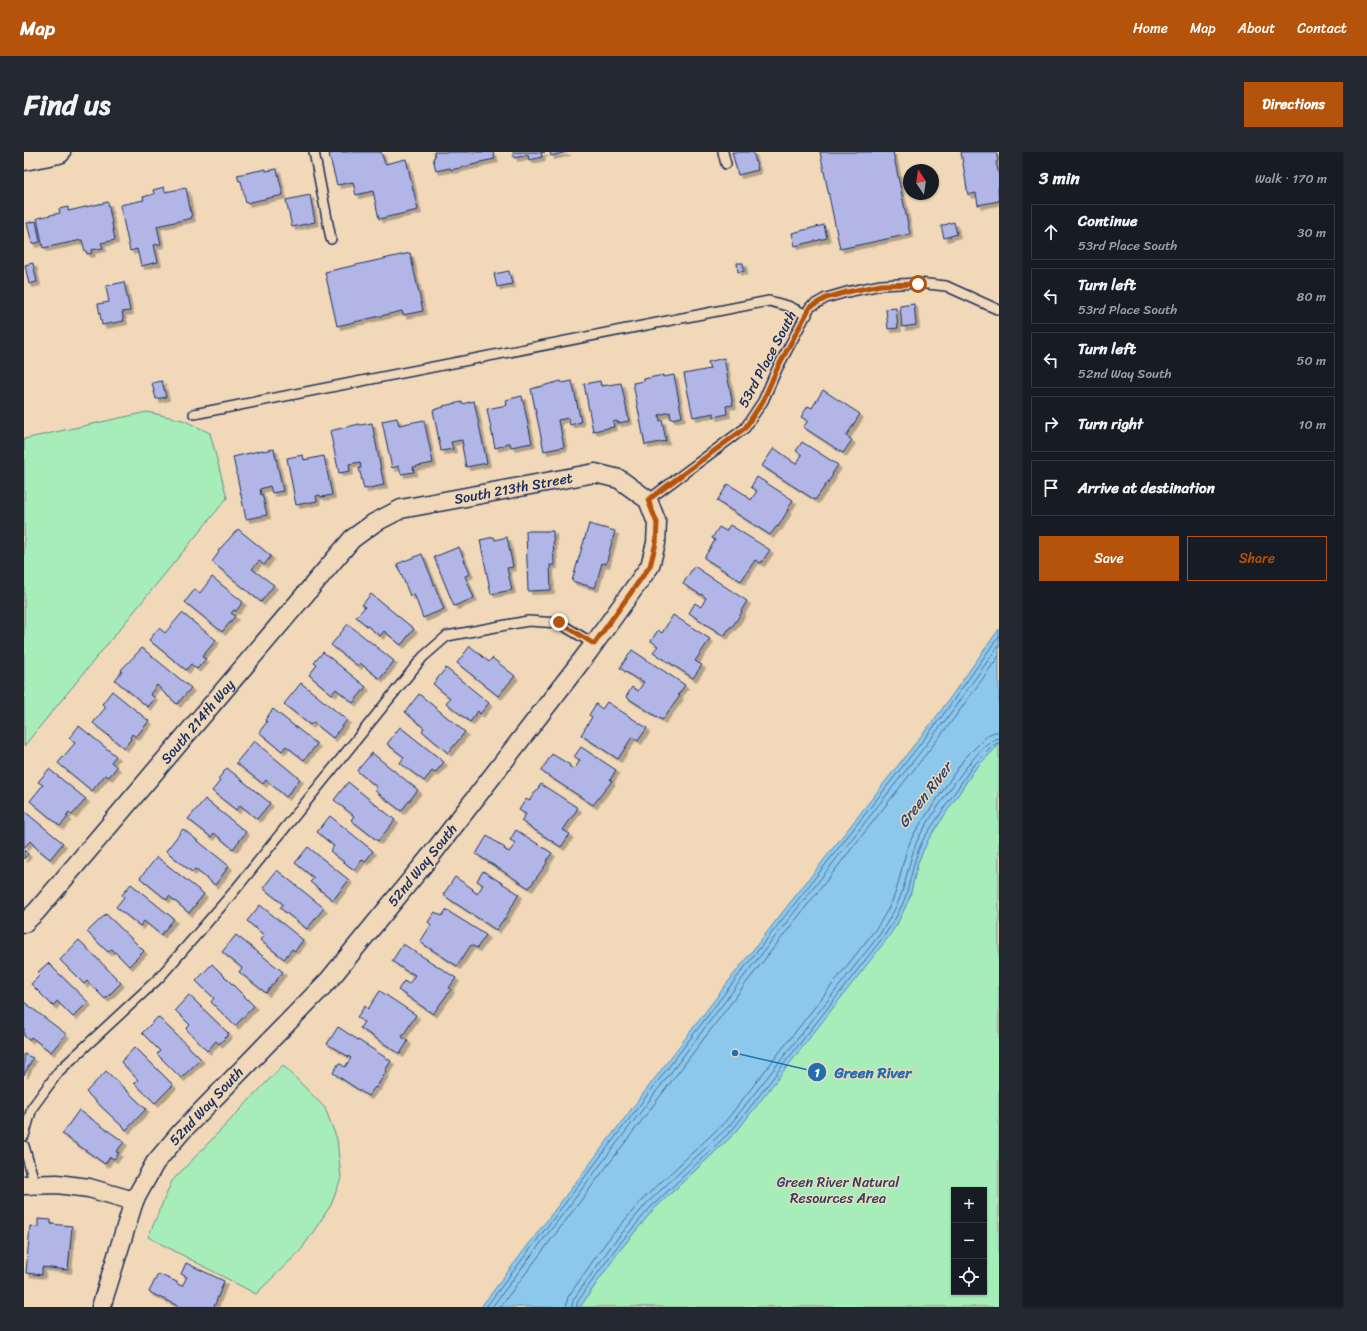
<!DOCTYPE html>
<html lang="en">
<head>
<meta charset="utf-8">
<style>
	:root { --surface:#171b24; --page:#242831; --text:#f1f3f6; --muted:#9ea1a6; --line:#363941; --accent:#b45309 }
	body { margin:0; font-family:Sriracha,sans-serif; background:var(--page); color:var(--text) }
	.controls { position:absolute; right:12px; bottom:12px; display:grid; overflow:hidden; border-radius:0px; box-shadow:0 1px 3px #0004 }
	.controls button { width:36px; height:36px; display:grid; place-items:center; padding:0; border:0; border-bottom:1px solid var(--line); background:var(--surface); color:var(--text); font:20px sans-serif }
	.compass { position:absolute; left:879px; top:12px; width:36px; height:36px; border-radius:50%; background:var(--surface); box-shadow:0 1px 3px #0004; rotate:347deg }
	.stop { position:absolute; width:12px; height:12px; margin:-9px; border:3px solid #b45309; border-radius:50%; background:#fff }
	.stop.end { background:#b45309; border-color:#fff; box-shadow:0 1px 4px #0008 }
	.list { margin:0; padding:0; list-style:none }
	h2 { display:flex; justify-content:space-between; align-items:center; height:52px; margin:0; padding:0 16px; font-size:17px }
	h2 small { font-size:13px; font-weight:400; color:var(--muted) }
	.list li { display:grid; grid-template-columns:26px 1fr auto; gap:12px; align-items:center; box-sizing:border-box; height:56px; margin:0 8px 8px; padding:0 8px; border:1px solid var(--line); border-radius:0px }
	.list b { display:block; font-size:15px; white-space:nowrap }
	.list p { margin:0; font-size:13px; white-space:nowrap; color:var(--muted) }
	.list em { font-size:13px; font-style:normal; color:var(--muted) }
	.actions { display:flex; gap:8px; padding:12px 16px }
	.actions a { flex:1; padding:9px 0; border:1px solid var(--accent); border-radius:0px; text-align:center; font-size:14px; color:var(--accent) }
	.actions .main { background:var(--accent); color:#fff }
	.icon { flex:none; width:22px; height:22px; fill:none; stroke:currentColor; stroke-width:2; stroke-linecap:round; stroke-linejoin:round }
	.map { position:relative; flex:none; width:975px; height:1155px; overflow:hidden; border-radius:0px }
	header { display:flex; align-items:center; gap:24px; box-sizing:border-box; height:56px; padding:0 20px; background:var(--accent); color:#fff }
	header strong { font-size:19px }
	nav { display:flex; gap:22px; margin-inline-start:auto; font-size:14px }
	.intro { display:flex; align-items:center; justify-content:space-between; box-sizing:border-box; height:96px; padding:0 24px }
	h1 { margin:0; font-size:28px }
	.button { padding:10px 18px; border-radius:0px; background:var(--accent); color:#fff; font-size:14px; font-weight:700 }
	main { display:flex; gap:24px; padding:0 24px }
	aside { flex:1; background:var(--surface); border-radius:0px; box-shadow:0 1px 3px #0004 }
	.map>svg:first-child { display:block }
	.green { fill:#a7edba; stroke:#618e8c; fill-rule:evenodd }
	.water { fill:#8cc8ec; stroke:#5f8bb3 }
	.lines { fill:none; stroke-linecap:round; stroke-linejoin:round }
	.shore { stroke:#486c97; stroke-width:1 }
	.building { fill:#b1b6e7; stroke:#1b2f5e; filter:url(#shadow) }
	.service-casing { stroke:#1b2f5e; stroke-width:12 }
	.minor-casing { stroke:#1b2f5e; stroke-width:21 }
	.primary-casing { stroke:#1b2f5e; stroke-width:25 }
	.service { stroke:#f0d8b8; stroke-width:9 }
	.minor { stroke:#f0d8b8; stroke-width:18 }
	.primary { stroke:#f0d8b8; stroke-width:22 }
	.route { stroke:#b45309; stroke-width:5 }
	.labels { text-anchor:middle; stroke-width:3; stroke-linejoin:round; paint-order:stroke }
	.street-label { font-size:14px; fill:#1b2f5e; stroke:#f0d8b8 }
	.park-label { font-size:14px; fill:#294267; stroke:#f0d8b8 }
	.water-label { font-size:15px; font-style:italic; fill:#2c4673; stroke:#f0d8b8 }
	.leader { fill:none; stroke:#1f6fb2; stroke-width:1.5 }
	.callout-dot { fill:#1f6fb2; stroke:#f0d8b8; stroke-width:1.5 }
	.mark-label { font-size:12px; text-anchor:middle; font-weight:bold; fill:#fff }
	.callout-label { font-size:15px; text-anchor:middle; font-weight:bold; fill:#1f6fb2; stroke:#f0d8b8; stroke-width:3; stroke-linejoin:round; paint-order:stroke }
</style>
</head>
<body>
<header>
<strong>Map</strong>
<nav><a>Home</a><a>Map</a><a>About</a><a>Contact</a></nav>
</header>
<div class="intro"><h1>Find us</h1><a class="button">Directions</a></div>
<main>
<div class="map">
<svg width="975" height="1155" viewBox="0 0 975 1155">
	<defs>
		<filter id="shadow"><feDropShadow dx="3.5" dy="3.5" stdDeviation="0" flood-color="#0004"/></filter>
	</defs>
	<rect width="100%" height="100%" fill="#f0d8b8"/>
	<filter id="ink" filterUnits="userSpaceOnUse"><feTurbulence type="fractalNoise" baseFrequency=".025" numOctaves="2"/><feDisplacementMap in="SourceGraphic" scale="8" xChannelSelector="R" yChannelSelector="G"/><feConvolveMatrix kernelMatrix="1 2 1 2 8 2 1 2 1" color-interpolation-filters="sRGB"/></filter>
	<g filter="url(#ink)">
		<path class="green" d="M123 260 159 268 186 281 203 346 0 594V287Z
			M975 593V1155H556L595 1099 629 1058 712 980 873 772 886 744 894 710 904 688 951 617ZM930 1038H960V1140H930Z
			M259 913 301 956 313 987 317 1026 307 1053 277 1098 232 1142 124 1085 148 1029Z"/>
		<path class="water" d="M975 477V593L951 617 904 688 894 710 886 744 881 756 873 772 863 787 712 980 629 1058 595 1099 556 1155H457L714 817 916 560Z"/>
		<g class="lines">
			<path class="shore" d="M462 1155 717 820 919 563 975 484
				M468 1155 721 823 923 566 975 493
				M476 1155 726 826 928 569 975 504
				M542 1155 544 1145 583 1089 618 1048 701 970 851 778C859 766 867 754 872 739 878 719 880 699 891 680L940 607 964 583 970 580H975
				M548 1155 549 1148 588 1093 622 1052 705 974 856 782C864 769 872 757 877 743 884 723 886 702 896 683 907 665 956 587 975 586
				M553 1155V1151L563 1136 592 1096 626 1056 709 977 860 784C869 771 877 758 882 743 888 723 890 704 900 686L948 615 971 592 975 591"/>
		</g>
		<path class="building" d="M314 0H357L361 12 382 7 394 58 355 67 349 39 332 43 329 30 313 33 305 2Z
			M410 0H469L471 7 456 10V11L427 18 426 16 412 19 409 6 411 5Z
			M489 0H521L517 1 518 5 505 8 504 3 490 6Z
			M526 0H543L527 4Z
			M708 0H729L734 18 714 23Z
			M796 0H869L886 82 816 97Z
			M937 0H972L974 9 972 10 975 23V36H974L975 49 954 53 952 41 944 43Z
			M242 17V19L253 17 259 43 222 51 217 29H215L213 23Z
			M140 35 141 40 162 36 168 66 133 74 137 92 130 93 134 110 117 114 113 97 106 99 96 53 120 48 119 45 130 42 129 38Z
			M286 43 291 70 268 75 262 48Z
			M84 50 91 88 77 91 79 96 67 98 68 101 63 102 62 99H61L58 88 19 96 13 66 36 61 35 57 44 55V59Z
			M12 69 16 90 8 92 3 71Z
			M930 70 933 82 920 86 917 74Z
			M800 73 803 86 771 94 768 81Z
			M386 101 399 159 379 163 378 159 313 174 301 120Z
			M9 111 13 130 5 132 1 113Z
			M713 111H719L720 119 714 120Z
			M485 119 488 132 473 135 470 122Z
			M100 130 106 159 98 160 100 169 78 173 74 152 85 150 82 134Z
			M890 152 892 173 878 175 876 154Z
			M872 156 874 176 864 177 862 157Z
			M700 206 709 253 702 254 703 262 690 265V261L669 265 660 222 686 217 684 210Z
			M639 223V225L650 223 658 265 647 267 646 260 635 263 636 269 638 268 642 289 621 293 609 231 620 229V227Z
			M138 229 142 245 132 247 128 231Z
			M537 229 538 231 548 229 557 270 546 273 544 266 534 268 535 274H536L540 295 520 299 507 237Z
			M576 229 577 234 597 231 605 269 594 271 593 269 589 270 590 275 569 279 560 232Z
			M799 238 836 262 822 284 828 288 819 301 779 275 784 269 777 265 784 254 788 256Z
			M498 244 508 291 487 295 486 291H482V293L471 296 463 257 483 253 482 248Z
			M450 249 463 311 442 315 438 294H439L438 288 427 290 429 297 417 299 409 258 420 255 419 254 438 250V252Z
			M373 266 375 273 400 268 409 311 389 315 390 320 377 322 375 314 368 316 358 269Z
			M348 271 360 333 340 337 335 316H337L336 310 325 312 326 319 315 321 306 279 335 272 336 273Z
			M778 290 814 313 808 322 809 323 791 348 738 314 750 296 767 308V309L772 312 778 303 772 299Z
			M250 297 259 339 248 341 246 334 236 337 237 343 238 342 243 363 222 367 209 305 239 298V299Z
			M279 303 280 308 300 304 308 343 297 345 296 343 292 344 293 349 272 353 263 306Z
			M733 325 769 348 763 358H764L754 375 753 374 746 383 693 349 704 332 722 343V344L727 348 733 339 727 335Z
			M565 372 591 379 582 412 578 411 571 436 548 429Z
			M706 373 746 398 737 411 731 408 717 429 680 406 691 388 688 386 695 375 702 379Z
			M214 377 247 404 240 413 235 409 228 417 250 433 237 450 188 410 195 400 194 399Z
			M502 379H529L530 413H526L527 438 504 439Z
			M470 385 471 388 483 385 489 415 483 416 488 438 467 442 456 388Z
			M435 395 446 422 441 424 450 446 430 454 410 405Z
			M398 402 420 457 399 466 390 442 386 444 373 412Z
			M670 414 723 449 717 459 718 460 708 475H706L700 484 665 461 671 451 677 455 682 446 677 442V443L659 432Z
			M188 425 219 450 212 459 210 458 207 461 211 464 198 480 161 450 171 437 176 441Z
			M347 442 390 477 377 493 360 479 356 484 332 465 341 455 338 453Z
			M158 461 192 488 178 505 182 507 173 517 167 512 162 518 125 488 135 476 141 481Z
			M649 463 686 487 671 509 678 513 669 526 629 500 634 494 627 489 634 478 638 481Z
			M324 472 370 509 356 527 336 511 334 514 307 493Z
			M446 494 465 510 468 506 491 524 474 544 433 511Z
			M118 496 167 536 153 552 137 538V537L133 533 126 542 131 546 124 555 91 528 98 519 97 518Z
			M608 498 661 533 654 543 656 544 638 568 602 545 608 535 614 539 620 530 615 527 614 528 596 516Z
			M299 500 342 535 329 551 312 537 308 542 285 523 293 513 290 511Z
			M422 516 465 551 456 562 454 559 446 570 422 551 426 546 409 532Z
			M277 531 323 568 309 586 289 570 286 573 260 552Z
			M88 539 125 569 112 585 108 582 106 586 107 587 100 596 69 571 82 555 78 552Z
			M395 542 441 580 424 601 398 579 400 576 381 560Z
			M583 550 623 576 614 589 608 585 594 607 557 583 568 565 565 563 572 552 578 557Z
			M249 557 293 592 280 608 262 594 258 599 235 580 243 570 241 568Z
			M55 574 92 604 87 610 93 615 85 625 81 623 68 639 34 611 51 591 45 586Z
			M376 575 420 610 411 621 408 619 400 629 376 611 380 605 363 592Z
			M230 589 276 627 262 645 242 628 239 632 212 611Z
			M557 595 592 618 586 628 588 629 569 653 517 619 528 602 546 613 545 614 550 618 556 608 550 605Z
			M348 601 394 638 377 659 350 638 353 635 333 619Z
			M203 616 246 651 233 667 216 653 212 658 188 639 196 629 194 627Z
			M25 617 62 647 48 663 45 660 42 664 44 665 36 674 6 649 19 633 14 630Z
			M324 630 371 668 354 689 327 668 330 664 310 648Z
			M517 632 554 656 539 678 546 682 537 695 497 669 502 662 495 658 502 647 505 649Z
			M181 647 222 680 209 697 190 681 187 685 164 667Z
			M0 659 39 691 26 707 10 694V693L6 689 0 696Z
			M306 664 349 699 341 710 338 708 330 718 306 699 310 694 293 680Z
			M159 677 205 714 191 733 171 717 168 720 142 699Z
			M492 678 528 701 522 710 523 711 505 736 452 702 463 684 481 696 480 697 485 700 492 691 486 688Z
			M284 695 325 728 309 748 286 730 290 726 271 711Z
			M0 698 4 702 0 707Z
			M133 705 180 742 165 761 145 744 143 748 116 726Z
			M253 718 300 756 283 777 256 756 259 752 239 736Z
			M459 719 495 742 480 768H479L472 778 419 743 431 725 449 737 448 738 453 742 459 733 453 729Z
			M107 732 150 767 137 783 120 769 116 774 92 755 100 745 98 743Z
			M236 753 279 788 271 799 268 797 260 807 236 788 240 783 223 769Z
			M422 758 462 783 453 796 447 793 433 814 396 790 407 773 404 770 411 760 418 764Z
			M82 762 120 799 105 814 88 797 84 800 63 780Z
			M212 783 259 820 242 841 215 820 218 816 198 800Z
			M55 788 97 831 81 847 63 829 60 832 36 808Z
			M379 792 432 826 425 836 427 837 409 862 374 838 380 829 385 832 391 823 386 820 385 821 368 809Z
			M24 811 64 850 49 865 33 849 29 854 7 832 16 823 14 820Z
			M188 812 230 854 211 874 187 850 190 846 172 829Z
			M356 839 392 863 378 885 384 889 376 902 336 876 340 870 333 865 341 854 344 857Z
			M165 843 205 882 195 892 192 889 183 899 162 877 166 873 151 858Z
			M0 850 42 882 27 900 7 885 5 888 0 884Z
			M134 865 177 907 157 926 133 902 136 899 118 881Z
			M314 875 367 909 361 919 362 920 352 936 351 935 344 944 309 921 315 911 321 915 327 906 303 892Z
			M111 895 149 933 131 951 110 931 114 928 97 910Z
			M0 902 9 906 0 923Z
			M82 919 122 957 102 978 62 940Z
			M55 958 100 990 92 1000 95 1001 90 1007 86 1005 81 1012 38 982Z
			M14 1067 27 1068V1072L48 1074 44 1118 18 1115V1123L2 1121 6 1074 14 1075Z
			M162 1111 200 1129 190 1155H156L125 1140 134 1122 153 1130V1132L158 1134 163 1125 157 1122Z"/>
		<g class="lines">
			<g class="service-casing">
				<path id="service" d="M290 0 307 87
					M699 0 702 12
					M170 262 745 149 764 154 783 163
					M624 348 721 276 739 249 753 217 786 155 802 146 823 140 857 133 894 131 922 134 975 158
					M0 984 8 956 35 919 135 826 207 743 399 505 423 484 504 469 535 471 570 492
					M0 994 11 1033"/>
			</g>
			<g class="minor-casing">
				<g id="minor">
					<path id="s1" d="M0 771 12 760 328 387 350 371 377 357 571 321 595 327 624 348 633 371 632 391 626 414 565 499 409 701 305 828 158 979 131 1011 110 1049 77 1155"/>
					<path d="M0 1033 33 1032 65 1036 110 1049"/>
				</g>
			</g>
			<g class="primary-casing">
				<path id="primary" d="M0 7 35 0"/>
			</g>
			<use href="#service" class="service"/>
			<use href="#minor" class="minor"/>
			<use href="#primary" class="primary"/>
		</g>
	</g>
	<g class="lines" filter="url(#ink)">
		<path class="route" d="M535 470 570 492 626 414 632 391 633 371 624 348 721 276 739 249 753 217 786 155 802 146 823 140 857 133 894 132"/>
	</g>
	<g class="labels">
		<g class="street-label">
			<text transform="translate(743 207) rotate(-62)" y="5">53rd Place South</text>
			<text dy="5" stroke="none"><textPath href="#s1" startOffset="677">South 213th Street</textPath></text>
			<text dy="5" stroke="none"><textPath href="#s1" startOffset="266">South 214th Way</textPath></text>
			<text transform="translate(398 713) rotate(-51)" y="5">52nd Way South</text>
			<text transform="translate(182 954) rotate(-47)" y="5">52nd Way South</text>
		</g>
		<g class="park-label">
			<text x="814" y="1035">Green River Natural<tspan x="814" dy="16">Resources Area</tspan></text>
		</g>
		<g class="water-label">
			<text transform="translate(901 643) rotate(-52)" y="5">Green River</text>
		</g>
	</g>
	<path class="leader" d="M711 901L793 920"/>
	<g class="callout-dot">
		<circle cx="711" cy="901" r="4"/>
		<circle cx="793" cy="920" r="10"/>
	</g>
	<g class="mark-label">
		<text x="793" y="925">1</text>
	</g>
	<g class="callout-label">
		<text x="849" y="926">Green River</text>
	</g>
</svg>
<div class="controls">
<button>+</button>
<button>−</button>
<button><svg class="icon" aria-label="locate" viewBox="0 0 24 24"><circle cx="12" cy="12" r="6"/><path d="M12 2v4M12 18v4M2 12h4M18 12h4"/></svg></button>
</div>
<svg class="compass" viewBox="-18 -18 36 36"><path d="M0-13l5 13h-10z" fill="#e53935"/><path d="M0 13l5-13h-10z" fill="#9ea1a6"/></svg>
<div class="stop" style="left:894px;top:132px"></div>
<div class="stop end" style="left:535px;top:470px"></div>
</div>
<aside>
<h2>3 min<small>Walk · 170 m</small></h2>
<ul class="list">
<li><svg class="icon" aria-label="ahead" viewBox="0 0 24 24"><path d="M12 20V5M6 11l6-6 6 6"/></svg><div><b>Continue</b><p>53rd Place South</p></div><em>30 m</em></li>
<li><svg class="icon" aria-label="left" viewBox="0 0 24 24"><path d="M17 20v-9H6M10 6l-5 5 5 5"/></svg><div><b>Turn left</b><p>53rd Place South</p></div><em>80 m</em></li>
<li><svg class="icon" aria-label="left" viewBox="0 0 24 24"><path d="M17 20v-9H6M10 6l-5 5 5 5"/></svg><div><b>Turn left</b><p>52nd Way South</p></div><em>50 m</em></li>
<li><svg class="icon" aria-label="right" viewBox="0 0 24 24"><path d="M7 20v-9h11M14 6l5 5-5 5"/></svg><div><b>Turn right</b></div><em>10 m</em></li>
<li><svg class="icon" aria-label="arrive" viewBox="0 0 24 24"><path d="M6 21V4h12l-3 4 3 4H6"/></svg><div><b>Arrive at destination</b></div></li>
</ul>
<div class="actions"><a class="main">Save</a><a>Share</a></div>
</aside>
</main>
</body>
</html>
